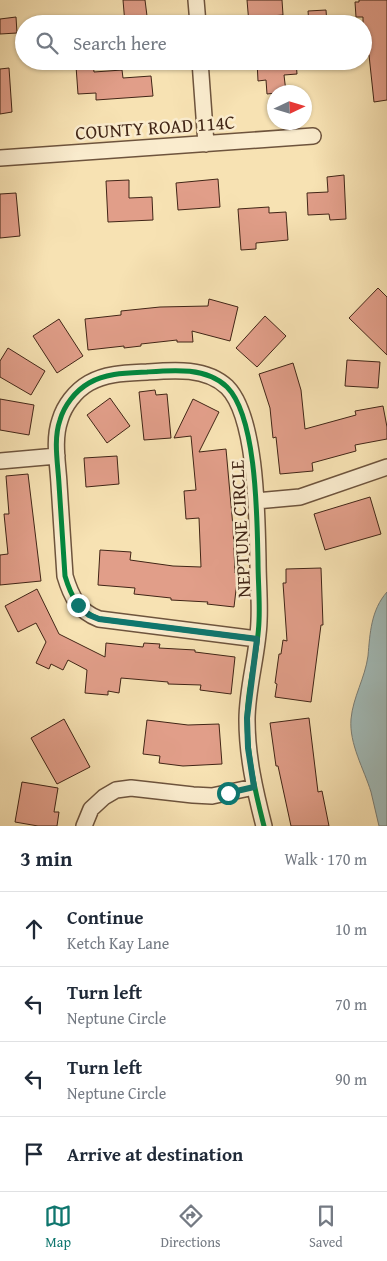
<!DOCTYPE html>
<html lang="en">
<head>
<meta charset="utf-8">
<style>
	:root { --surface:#fff; --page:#f6f6f7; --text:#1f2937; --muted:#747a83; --line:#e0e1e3; --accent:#0f766e }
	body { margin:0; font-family:"Gentium Book Plus",serif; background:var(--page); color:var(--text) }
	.compass { position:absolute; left:267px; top:85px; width:45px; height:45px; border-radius:50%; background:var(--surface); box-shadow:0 1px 4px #0004; rotate:86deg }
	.stop { position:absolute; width:15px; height:15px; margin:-11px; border:4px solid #0f766e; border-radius:50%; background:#fff }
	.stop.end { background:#0f766e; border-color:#fff; box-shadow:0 1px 5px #0008 }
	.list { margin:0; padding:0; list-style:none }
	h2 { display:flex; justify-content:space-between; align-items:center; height:65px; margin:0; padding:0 20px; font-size:21px }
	h2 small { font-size:16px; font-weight:400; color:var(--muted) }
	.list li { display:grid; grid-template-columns:32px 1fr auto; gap:15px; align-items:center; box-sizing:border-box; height:75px; padding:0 20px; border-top:1px solid var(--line) }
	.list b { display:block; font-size:19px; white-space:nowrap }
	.list p { margin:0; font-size:16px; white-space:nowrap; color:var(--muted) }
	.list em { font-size:16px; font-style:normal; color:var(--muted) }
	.icon { flex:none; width:28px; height:28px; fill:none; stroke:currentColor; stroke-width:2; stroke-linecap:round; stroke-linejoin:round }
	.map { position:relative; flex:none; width:387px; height:826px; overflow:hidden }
	.search { position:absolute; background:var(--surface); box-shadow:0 1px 4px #0004; left:15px; right:15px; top:15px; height:55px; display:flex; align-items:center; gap:12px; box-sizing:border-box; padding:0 18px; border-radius:28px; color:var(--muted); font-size:19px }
	.sheet { height:365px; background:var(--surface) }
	nav { display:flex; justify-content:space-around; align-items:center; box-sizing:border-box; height:70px; border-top:1px solid var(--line); background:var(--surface); font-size:14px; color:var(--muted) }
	nav a { display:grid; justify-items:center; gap:2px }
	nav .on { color:var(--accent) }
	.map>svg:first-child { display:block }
	.water { fill:#a2bbb8; stroke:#7b7f77 }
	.building { fill:#e19e89; stroke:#412516 }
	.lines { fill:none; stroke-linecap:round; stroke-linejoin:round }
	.street-casing { stroke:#6e543d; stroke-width:18 }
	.street { stroke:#faecce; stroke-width:15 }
	.cycleway-casing { stroke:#faecce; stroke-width:8 }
	.cycleway { stroke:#00873e; stroke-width:5 }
	.route { stroke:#0f766e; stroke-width:6 }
	.labels { text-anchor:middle; stroke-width:5; stroke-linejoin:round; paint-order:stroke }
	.street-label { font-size:19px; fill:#412516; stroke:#faecce }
</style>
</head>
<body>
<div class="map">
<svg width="387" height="826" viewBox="0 0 387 826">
	<rect width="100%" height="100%" fill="#f7e2b3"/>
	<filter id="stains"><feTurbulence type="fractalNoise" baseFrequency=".004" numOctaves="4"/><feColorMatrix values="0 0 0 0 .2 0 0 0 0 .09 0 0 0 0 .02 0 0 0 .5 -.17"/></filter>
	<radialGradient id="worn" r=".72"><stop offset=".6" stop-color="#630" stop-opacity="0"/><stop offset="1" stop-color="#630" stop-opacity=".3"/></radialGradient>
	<path class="water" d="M387 592V826H379C376 815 374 803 371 792 364 769 349 744 351 719 353 697 365 678 368 656 370 633 371 610 387 592Z"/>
	<path class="building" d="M123 0H145L148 24H125Z
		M247 0H282L283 15 271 16V24H249Z
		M359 0H387V100L374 102 369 55H363V17H356L355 2H359Z
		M326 10 327 24H309L308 11Z
		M16 17 17 33 0 34V19Z
		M257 61H296L297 74 284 75 286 92 267 94 266 80 258 81Z
		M93 64 94 72 122 70 123 78 151 76 153 96 96 100V93L78 94 76 66Z
		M9 68 12 112 0 114V69Z
		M344 175 346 219 330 220 329 214 308 215 307 193 328 192 327 177Z
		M218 179 220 207 178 210 176 183Z
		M129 180V198L152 197 153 220 108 222 106 181Z
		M16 193 20 236 0 238V194Z
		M269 207V213L286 212 288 240 256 243V249L241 250 238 209Z
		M378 288 387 297V355L349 318Z
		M209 299 238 307 230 341 192 331 193 342H177V340L141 344V346L124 348V346L88 350 85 319 121 315V311L160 307 208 306Z
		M265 316 286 336 257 367 236 348Z
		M59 319 83 356 57 373 33 336Z
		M8 348 45 371 31 395 0 377V361Z
		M347 360 380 362 378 388 345 386Z
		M293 363 301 390 305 429 356 415 355 411 383 406 387 427V439L355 445 356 451 312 463 313 471 280 474 276 437 273 438 270 408 259 374Z
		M155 390 156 395 167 394 171 438 144 440 139 392Z
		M110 398 130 426 107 443 87 415Z
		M0 399 34 405 29 435 0 430Z
		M193 399 219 412 199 452 226 449 233 527 235 573H238L234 607 207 604 208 602 171 600V598L134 594 135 588 98 585 100 550 131 552 130 560 173 566 201 567 199 518 186 519 184 491 196 490 191 436 174 438Z
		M117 456 119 484 86 487 84 458Z
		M28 474 41 581 0 585V555L8 554 4 514H9L6 476Z
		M370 497 381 534 325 550 314 514Z
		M321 568 323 625H321L311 702 275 697 277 684 275 683 279 654H281L283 640 287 641 283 583H286V569Z
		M37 589 59 634 105 657 106 643 143 647 144 643 160 644 159 648 195 650V652L235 657 231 694 200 690 201 685 168 684V682L121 678 119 693 108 691V695L85 693 87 670 68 660 63 670 51 664 49 669 36 663 46 642 36 623 18 632 5 606Z
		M309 718 318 792 322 791 329 826H291L278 766H276L270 723Z
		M64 719 90 767 57 784 31 738Z
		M147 720 188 725 219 724 222 764 183 766 159 763 160 756 143 754Z
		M22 782 58 788 54 812H59L57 826H38L15 822Z"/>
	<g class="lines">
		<g class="street-casing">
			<path id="street" d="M196 0 198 24
				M200 61 206 144
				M0 158 313 136
				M0 461 57 456
				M256 501 300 497 387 467
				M257 639 99 619C78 611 71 596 65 576 63 545 61 514 59 484 58 464 53 440 60 420 64 406 75 391 89 383 106 373 127 373 147 372 173 370 206 367 227 387 257 417 257 519 258 561 258 581 260 601 259 621 258 654 247 687 247 720 247 756 255 791 264 826
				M84 826 91 809 104 797 116 790 131 788 193 795 212 796 254 787"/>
		</g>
		<use href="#street" class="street"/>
		<g class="cycleway-casing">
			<path id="cycleway" d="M257 639 99 619C78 611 71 596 65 576 63 545 61 514 59 484 58 464 53 440 60 420 64 406 75 391 89 383 106 373 127 373 147 372 173 370 206 367 227 387 257 417 257 519 258 561 258 581 260 601 259 621 258 654 247 687 247 720 247 756 255 791 264 826"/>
		</g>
		<use href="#cycleway" class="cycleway"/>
	</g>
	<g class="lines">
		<path class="route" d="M78 605 89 615 99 619 257 639 247 718 248 748 254 787 228 793"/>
	</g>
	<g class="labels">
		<g class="street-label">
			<text transform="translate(155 127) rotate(-4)" y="7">COUNTY ROAD 114C</text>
			<text transform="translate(240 529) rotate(-93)" y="7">NEPTUNE CIRCLE</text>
		</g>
	</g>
	<rect width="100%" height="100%" filter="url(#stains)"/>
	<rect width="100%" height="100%" fill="url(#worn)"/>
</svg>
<svg class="compass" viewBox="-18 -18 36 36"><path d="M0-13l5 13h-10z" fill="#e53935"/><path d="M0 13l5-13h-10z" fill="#747a83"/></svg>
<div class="stop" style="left:228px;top:793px"></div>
<div class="stop end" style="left:78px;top:605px"></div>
<div class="search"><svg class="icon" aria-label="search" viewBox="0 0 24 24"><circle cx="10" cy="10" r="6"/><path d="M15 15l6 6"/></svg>Search here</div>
</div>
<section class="sheet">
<h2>3 min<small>Walk · 170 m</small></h2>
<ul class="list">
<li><svg class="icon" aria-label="ahead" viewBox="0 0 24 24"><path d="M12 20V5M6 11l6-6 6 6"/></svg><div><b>Continue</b><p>Ketch Kay Lane</p></div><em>10 m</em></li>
<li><svg class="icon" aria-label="left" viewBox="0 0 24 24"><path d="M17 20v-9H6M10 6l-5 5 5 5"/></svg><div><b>Turn left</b><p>Neptune Circle</p></div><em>70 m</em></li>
<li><svg class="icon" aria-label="left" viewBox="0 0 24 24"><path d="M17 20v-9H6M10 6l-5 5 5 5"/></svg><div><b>Turn left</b><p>Neptune Circle</p></div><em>90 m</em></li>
<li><svg class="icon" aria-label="arrive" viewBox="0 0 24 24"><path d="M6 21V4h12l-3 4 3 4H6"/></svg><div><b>Arrive at destination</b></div></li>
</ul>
</section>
<nav>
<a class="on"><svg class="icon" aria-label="map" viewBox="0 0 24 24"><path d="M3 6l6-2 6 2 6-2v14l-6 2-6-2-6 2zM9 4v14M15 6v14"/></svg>Map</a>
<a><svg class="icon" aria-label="directions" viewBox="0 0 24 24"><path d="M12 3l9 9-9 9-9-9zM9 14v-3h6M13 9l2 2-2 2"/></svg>Directions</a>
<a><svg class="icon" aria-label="saved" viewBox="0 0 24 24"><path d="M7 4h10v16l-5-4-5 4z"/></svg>Saved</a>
</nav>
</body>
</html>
